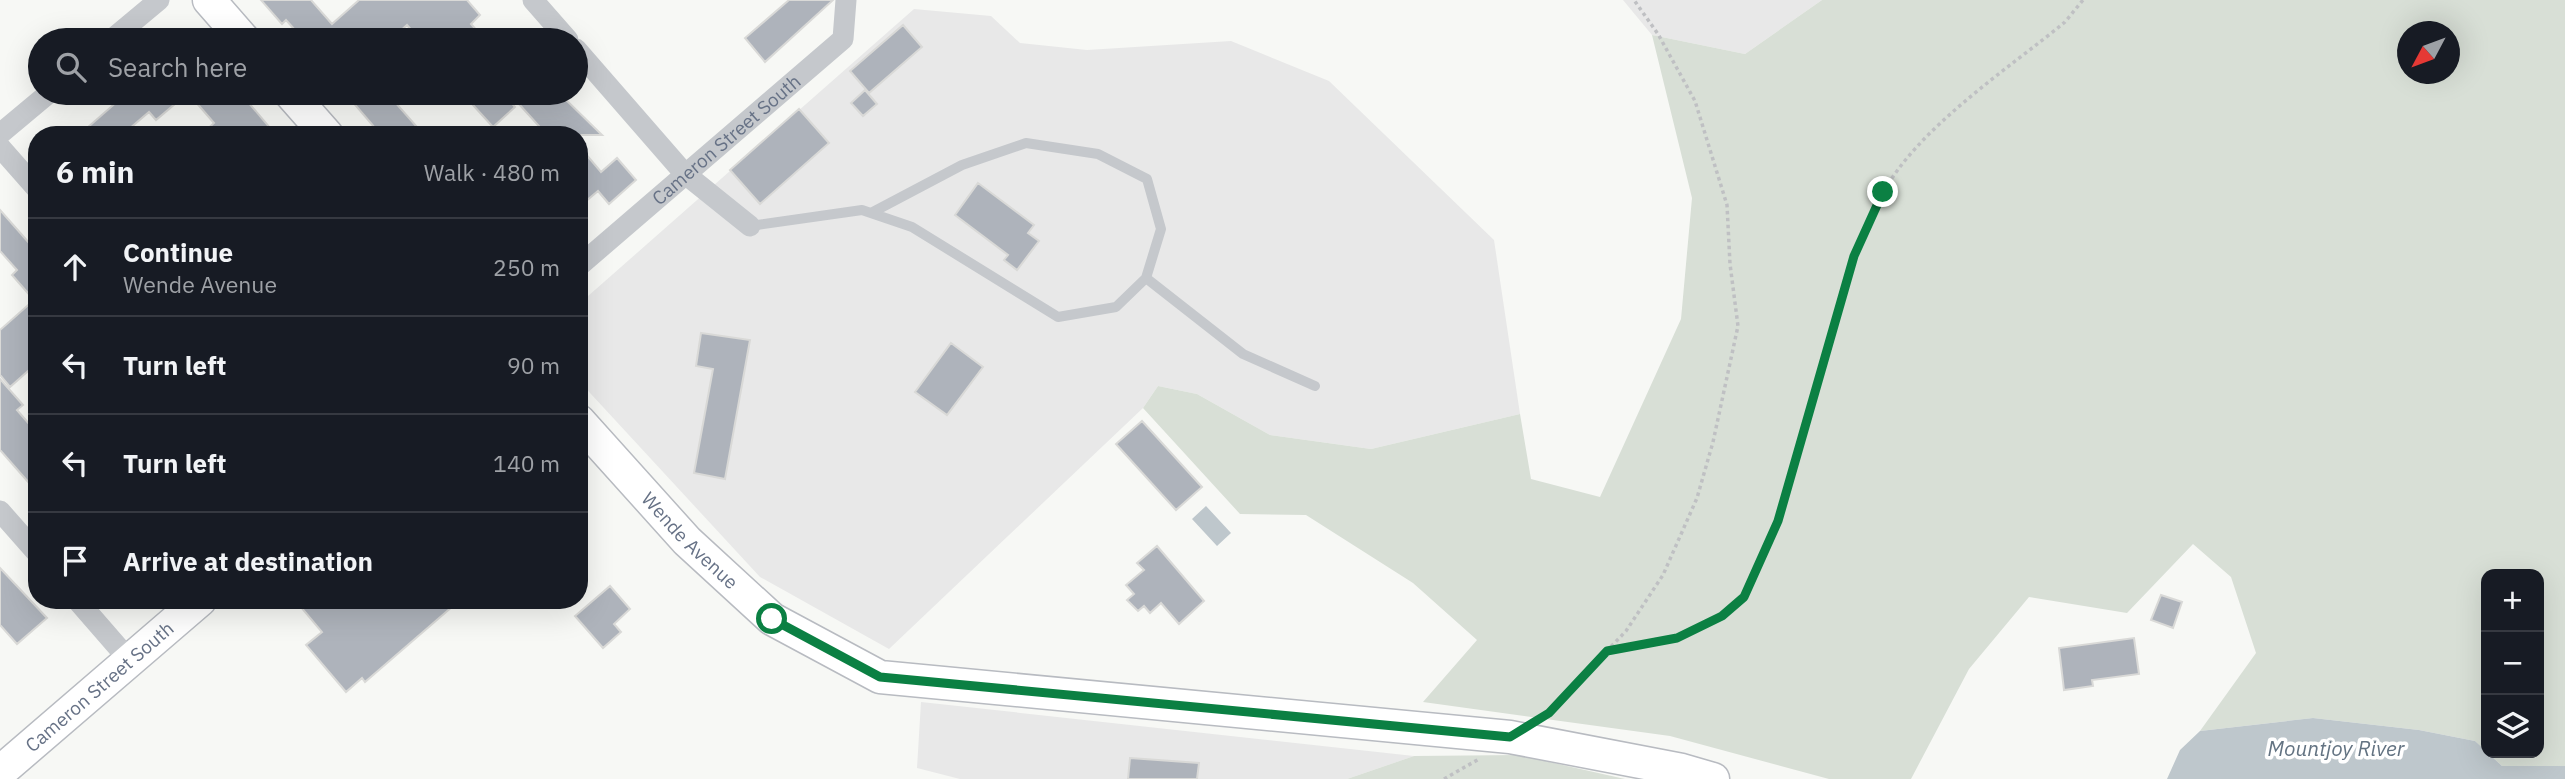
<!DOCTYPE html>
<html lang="en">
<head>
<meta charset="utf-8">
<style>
	:root { --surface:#171b24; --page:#242831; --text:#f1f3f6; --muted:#9ea1a6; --line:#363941 }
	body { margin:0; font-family:"IBM Plex Sans",sans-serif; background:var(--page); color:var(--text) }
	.controls { position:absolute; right:21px; bottom:21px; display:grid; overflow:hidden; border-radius:14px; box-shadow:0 7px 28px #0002 }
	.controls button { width:63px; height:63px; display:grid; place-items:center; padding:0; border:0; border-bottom:2px solid var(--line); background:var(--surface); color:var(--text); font:35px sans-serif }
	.compass { position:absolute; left:2397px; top:21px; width:63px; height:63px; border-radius:50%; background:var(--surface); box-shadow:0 7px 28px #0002; rotate:229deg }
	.stop { position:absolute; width:21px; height:21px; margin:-16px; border:5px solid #0b8043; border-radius:50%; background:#fff }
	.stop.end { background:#0b8043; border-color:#fff; box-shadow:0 2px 7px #0008 }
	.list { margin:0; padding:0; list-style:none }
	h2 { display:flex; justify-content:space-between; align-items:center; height:91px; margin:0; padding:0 28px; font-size:30px }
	h2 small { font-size:23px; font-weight:400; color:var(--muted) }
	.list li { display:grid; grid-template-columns:46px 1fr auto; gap:21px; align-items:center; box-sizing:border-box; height:98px; padding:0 28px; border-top:2px solid var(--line) }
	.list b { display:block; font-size:26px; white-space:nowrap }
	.list p { margin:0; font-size:23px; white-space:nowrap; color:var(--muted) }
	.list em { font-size:23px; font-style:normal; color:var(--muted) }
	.icon { flex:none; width:38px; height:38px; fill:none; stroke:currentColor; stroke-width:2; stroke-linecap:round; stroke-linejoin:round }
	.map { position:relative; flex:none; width:2565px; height:779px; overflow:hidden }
	.search { position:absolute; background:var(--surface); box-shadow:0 7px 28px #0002; left:28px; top:28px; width:560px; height:77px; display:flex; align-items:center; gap:18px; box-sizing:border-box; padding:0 24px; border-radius:38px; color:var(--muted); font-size:26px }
	.panel { position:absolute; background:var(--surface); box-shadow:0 7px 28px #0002; left:28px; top:126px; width:560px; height:483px; border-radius:28px }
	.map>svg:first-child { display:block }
	.built { fill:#e8e8e8 }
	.green { fill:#d8dfd6; fill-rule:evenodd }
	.water { fill:#bec7cc }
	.building { fill:#aeb3bb; stroke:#d9d9d7; stroke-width:2 }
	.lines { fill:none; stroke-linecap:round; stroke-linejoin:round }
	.secondary-casing { stroke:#b8bbc1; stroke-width:35 }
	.path { stroke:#bfc0c3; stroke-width:3.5; stroke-dasharray:3.5 3.5; stroke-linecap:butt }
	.lane { stroke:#c5c8cc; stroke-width:10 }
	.street { stroke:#c5c8cc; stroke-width:21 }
	.secondary { stroke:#fff; stroke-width:32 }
	.route { stroke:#0b8043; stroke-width:9 }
	.labels { text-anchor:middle; stroke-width:7; stroke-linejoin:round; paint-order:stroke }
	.street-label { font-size:19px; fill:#677286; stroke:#fff }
	.water-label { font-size:21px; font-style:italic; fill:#637382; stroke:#fff }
</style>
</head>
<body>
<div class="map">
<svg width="2565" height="779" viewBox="0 0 2565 779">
	<rect width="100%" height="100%" fill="#f7f8f5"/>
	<path class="built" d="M1623 0H1822L1745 54 1652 35Z
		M914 9 991 16 1020 43 1087 50 1231 41 1329 81 1494 240 1520 414 1371 449 1270 435 1197 394 1158 386 1143 408 889 649 760 577 579 381V304Z
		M921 702 1414 756 1347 779H960L917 768Z"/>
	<path class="green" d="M1822 0H2565V766H2502L2488 753H2539V574H2486V752L2475 741 2419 730 2313 718 2200 731 2256 653 2231 577 2193 544 2127 613 2029 597 1969 669 1911 779H1829L1670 736 1423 702 1477 640 1413 583 1306 515 1240 514 1143 408 1158 386 1197 394 1270 435 1371 449 1520 414 1531 479 1600 497 1681 319 1692 198 1652 35 1745 54ZM2408 32H2450V74H2408Z
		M1518 755 1625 779H1347L1414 756Z"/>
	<path class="water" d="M1206 506 1231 533 1217 546 1192 519Z
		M2313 718 2419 730 2475 741 2502 766H2565V779H2167L2180 750 2200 731Z"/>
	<path class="building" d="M261 0H311L332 24 359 0H467L480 15 471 24 485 40H420L407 25 390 40H304L286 20 282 24Z
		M789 0H833L765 62 745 38Z
		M903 25 922 47 869 93 850 71Z
		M865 90 877 104 863 116 851 103Z
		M127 93H258L248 102 276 135H201L214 123 188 93 156 120 149 112 122 135H79Z
		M345 93H387L424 135H381Z
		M462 93H503L515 107 493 127Z
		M509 93H559L602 135H547Z
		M799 109 829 143 760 204 730 170Z
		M579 146 601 172 617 158 636 180 609 204 598 191 579 207Z
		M978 183 1034 225 1028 233 1039 241 1017 270 1004 260 1008 255 955 215Z
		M0 210 37 252V363L10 387 0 375V330L34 300 12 275 17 270 0 251Z
		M701 333 750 340 725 479 694 473 713 369 696 366Z
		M951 343 983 367 947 415 915 392Z
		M0 379 23 405 17 410 37 433V492L0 450Z
		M1142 421 1202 487 1176 510 1116 444Z
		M1157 546 1204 601 1179 624 1161 603 1150 613 1144 606 1138 611 1127 600 1134 594 1126 585 1144 570 1137 563Z
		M0 568 47 618 17 644 0 625Z
		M610 586 630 609 614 624 621 632 603 648 575 616Z
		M2161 595 2182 602 2173 628 2151 620Z
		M295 600H460L365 682 362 678 346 692 306 645 322 632Z
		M2134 638 2139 674 2092 680 2093 686 2064 690 2059 648Z
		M1130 758 1199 763 1197 779H1128Z"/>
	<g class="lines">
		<g class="secondary-casing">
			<g id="secondary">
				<path d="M209 0 244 40"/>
				<path d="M290 93 327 135"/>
				<path id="s2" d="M579 421 687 541 772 619 880 677 1510 737 1682 770 1713 779"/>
				<path id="s3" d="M0 772 200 600"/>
			</g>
		</g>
		<path class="path" d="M1607 651C1647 642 1688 639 1722 616 1774 581 1800 439 1817 379 1835 316 1852 253 1882 195 1916 129 2008 69 2065 22L2083 0
			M1543 717 1626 631 1663 575 1697 498 1713 442 1738 326 1730 264 1727 205 1695 101 1658 34 1634 0
			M1444 779 1479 759"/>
		<path class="lane" d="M750 226 862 210 912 227 1058 317 1116 307 1146 278 1161 229 1147 179 1098 154 1026 143 962 165 871 213
			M1146 278 1243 354 1315 386"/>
		<g class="street">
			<path d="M533 0 568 40"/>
			<path d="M111 40 159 0"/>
			<path d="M576 49 684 173 750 226"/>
			<path d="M0 134 49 93"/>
			<path d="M0 147 37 189"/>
			<path id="s1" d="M579 266 843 39 846 0"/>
			<path d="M0 511 37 553"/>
			<path d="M77 600 130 661"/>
		</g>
		<use href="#secondary" class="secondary"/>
	</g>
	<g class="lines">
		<path class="route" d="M772 619 880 677 1510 737 1549 713 1607 651 1677 638 1722 616 1744 597 1778 521 1854 256 1883 192"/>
	</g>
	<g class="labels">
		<g class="street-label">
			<text dy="7" stroke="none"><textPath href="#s1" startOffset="194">Cameron Street South</textPath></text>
			<text dy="7" stroke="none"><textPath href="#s2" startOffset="163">Wende Avenue</textPath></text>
			<text dy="7" stroke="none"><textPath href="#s3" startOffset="131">Cameron Street South</textPath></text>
		</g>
		<g class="water-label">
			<text x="2336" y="756">Mountjoy River</text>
		</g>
	</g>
</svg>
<div class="controls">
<button>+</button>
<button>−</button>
<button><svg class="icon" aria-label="layers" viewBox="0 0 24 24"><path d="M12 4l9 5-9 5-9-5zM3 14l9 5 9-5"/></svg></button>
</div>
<svg class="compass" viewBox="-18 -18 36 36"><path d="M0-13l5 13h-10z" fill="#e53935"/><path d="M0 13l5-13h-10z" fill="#9ea1a6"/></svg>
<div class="stop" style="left:772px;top:619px"></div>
<div class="stop end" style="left:1883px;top:192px"></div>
<div class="search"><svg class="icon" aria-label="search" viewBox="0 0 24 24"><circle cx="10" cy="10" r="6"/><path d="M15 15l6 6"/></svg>Search here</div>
<section class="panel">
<h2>6 min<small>Walk · 480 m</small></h2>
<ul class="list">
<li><svg class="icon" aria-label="ahead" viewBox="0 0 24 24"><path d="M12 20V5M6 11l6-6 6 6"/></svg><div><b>Continue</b><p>Wende Avenue</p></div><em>250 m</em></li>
<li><svg class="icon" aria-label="left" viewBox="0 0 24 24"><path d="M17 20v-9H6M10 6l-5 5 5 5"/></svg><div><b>Turn left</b></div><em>90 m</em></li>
<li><svg class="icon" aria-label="left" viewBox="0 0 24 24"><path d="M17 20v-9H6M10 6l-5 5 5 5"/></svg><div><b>Turn left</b></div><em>140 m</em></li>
<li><svg class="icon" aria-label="arrive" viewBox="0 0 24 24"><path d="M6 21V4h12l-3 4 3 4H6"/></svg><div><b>Arrive at destination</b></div></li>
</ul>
</section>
</div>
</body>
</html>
